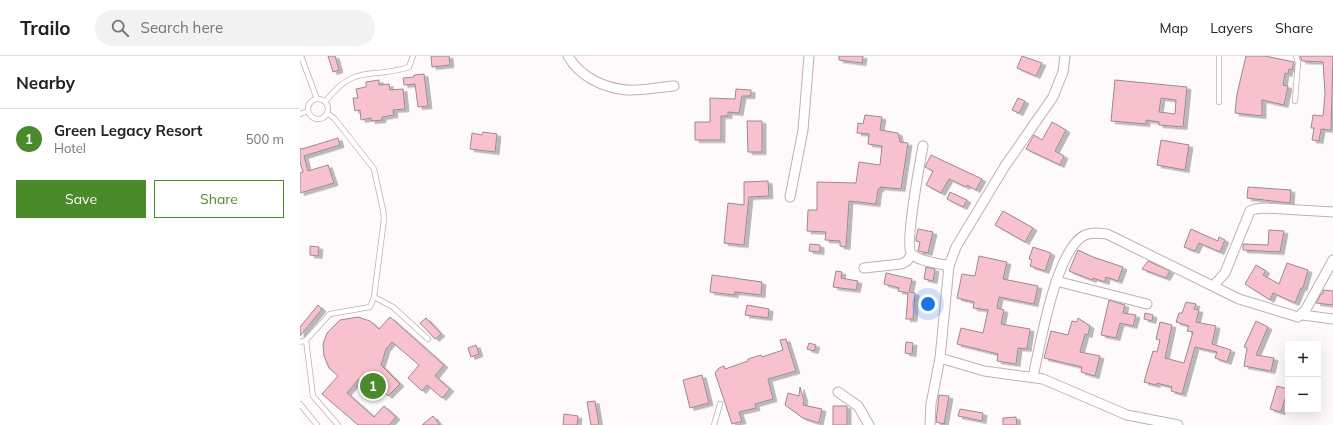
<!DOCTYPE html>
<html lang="en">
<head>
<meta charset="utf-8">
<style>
	:root { --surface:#fff; --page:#f2f2f2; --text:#222; --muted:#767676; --line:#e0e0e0; --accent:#4b8a2b }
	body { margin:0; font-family:Mulish,sans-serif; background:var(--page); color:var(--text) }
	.controls { position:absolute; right:12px; bottom:12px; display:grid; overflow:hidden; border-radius:0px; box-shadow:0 4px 16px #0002 }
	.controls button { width:36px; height:36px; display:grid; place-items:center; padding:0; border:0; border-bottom:1px solid var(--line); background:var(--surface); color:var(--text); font:20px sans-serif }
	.you { position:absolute; left:628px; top:248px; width:14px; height:14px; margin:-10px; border:3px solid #fff; border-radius:50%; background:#1a73e8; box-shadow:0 0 0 6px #1a73e833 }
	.badge { display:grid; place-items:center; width:26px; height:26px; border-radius:50%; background:var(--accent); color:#fff; font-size:13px; font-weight:700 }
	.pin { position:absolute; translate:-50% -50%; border:2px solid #fff; box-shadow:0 1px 4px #0006 }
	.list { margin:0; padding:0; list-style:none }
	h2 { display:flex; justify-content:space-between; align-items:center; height:52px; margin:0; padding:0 16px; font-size:17px }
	h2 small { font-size:13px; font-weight:400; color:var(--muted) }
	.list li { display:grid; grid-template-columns:26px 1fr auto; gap:12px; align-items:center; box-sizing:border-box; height:60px; padding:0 16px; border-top:1px solid var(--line) }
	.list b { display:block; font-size:15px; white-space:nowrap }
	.list p { margin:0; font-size:13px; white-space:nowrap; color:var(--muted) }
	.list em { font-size:13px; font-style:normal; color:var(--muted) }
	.actions { display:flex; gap:8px; padding:12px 16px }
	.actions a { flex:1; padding:9px 0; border:1px solid var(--accent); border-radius:0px; text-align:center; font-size:14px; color:var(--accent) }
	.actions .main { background:var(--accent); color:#fff }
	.icon { flex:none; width:22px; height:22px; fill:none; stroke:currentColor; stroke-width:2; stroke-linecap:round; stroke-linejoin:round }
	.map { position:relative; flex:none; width:1033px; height:369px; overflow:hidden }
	header { display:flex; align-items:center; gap:24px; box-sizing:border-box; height:56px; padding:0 20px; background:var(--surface); border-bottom:1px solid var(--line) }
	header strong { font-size:19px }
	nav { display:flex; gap:22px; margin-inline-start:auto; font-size:14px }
	.search { width:280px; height:36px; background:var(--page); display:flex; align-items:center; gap:10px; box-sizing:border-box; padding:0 14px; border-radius:22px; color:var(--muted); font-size:15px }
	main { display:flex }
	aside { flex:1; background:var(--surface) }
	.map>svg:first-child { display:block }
	.building { fill:#f7c1ce; stroke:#9d898d; fill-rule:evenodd; filter:url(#shadow) }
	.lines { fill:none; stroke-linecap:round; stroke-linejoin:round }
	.service-casing { stroke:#c3aeb3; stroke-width:6 }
	.minor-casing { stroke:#c3aeb3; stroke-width:11 }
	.service { stroke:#fff; stroke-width:4.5 }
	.minor { stroke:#fff; stroke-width:9 }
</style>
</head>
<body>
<header>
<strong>Trailo</strong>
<div class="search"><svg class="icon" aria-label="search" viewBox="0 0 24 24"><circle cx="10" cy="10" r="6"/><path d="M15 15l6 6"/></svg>Search here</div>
<nav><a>Map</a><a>Layers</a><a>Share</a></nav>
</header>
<main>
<aside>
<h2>Nearby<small></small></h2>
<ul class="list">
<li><span class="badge">1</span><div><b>Green Legacy Resort</b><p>Hotel</p></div><em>500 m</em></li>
</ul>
<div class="actions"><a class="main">Save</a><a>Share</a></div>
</aside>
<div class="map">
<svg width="1033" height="369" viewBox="0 0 1033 369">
	<defs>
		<filter id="shadow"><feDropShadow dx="4" dy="2.5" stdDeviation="0" flood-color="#0004"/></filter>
	</defs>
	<rect width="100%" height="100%" fill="#fefafb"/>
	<path class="building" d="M28 0H35L39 14 33 16Z
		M131 0H149L150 9 132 11Z
		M539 0H563L562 7 539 4Z
		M722 0 742 7 736 20 717 12Z
		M946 0H965L994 6 992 14 989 13 988 18 985 17 983 29 988 30 984 49 962 44V60L935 57 937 38Z
		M1000 0H1033L1031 74 1021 73 1019 85 1012 84 1014 72H1011L1013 59 1023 60 1025 38 1023 6 1002 5Z
		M124 18 128 50 118 51 115 28 104 29 103 22 114 21V19Z
		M79 24V29L89 28 90 34 103 33 105 53 93 54 94 59 82 61V64L71 65V62L61 64 60 54 55 55 53 42H58L56 33 66 31V26Z
		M815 24 887 31 883 71 859 69V66L846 64V68L811 65ZM861 42 876 44 875 58 859 56Z
		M436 33 451 34V40H442L439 57 428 56V60H421V84H395V66H410V42L435 43Z
		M718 42 725 45 719 57 712 54Z
		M565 59 582 61 580 74 598 77 600 86 608 87 601 133 580 131V133H578L576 148 549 145 546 191 540 190V185L525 184 526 176 507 175 508 154H517V126L556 127 559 106 580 109 582 90 568 88 569 78 557 77 558 67 563 68Z
		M447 65H462V96H448Z
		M752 66 766 74 755 95 764 100 760 109 726 93 734 79 742 84Z
		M183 76 197 78 195 96 170 93 172 77 182 79Z
		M38 82 40 89 4 100 8 115 28 109 34 127 0 137V117L3 116 0 106V92L2 93Z
		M861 84 889 89 885 114 857 109Z
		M631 99 682 123 676 134 667 129 666 131 649 123 641 137 626 129 633 115 625 111Z
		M468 125 469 140 449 141 444 189 424 187 428 147 444 149V126Z
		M948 131 991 134 990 147 947 142Z
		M650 136 667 144 663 151 647 143Z
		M703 155 733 172 725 186 695 169Z
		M618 173 633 176 628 197 618 195 620 186 616 185V182Z
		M891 173 918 185 919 181 925 184 920 196 899 187 895 195 884 191Z
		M969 174 984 175 980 196 943 194V188L968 189Z
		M510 188 520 189V196L509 195Z
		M10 190 19 191 18 200 10 199Z
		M733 191 751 197 745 215 730 210 732 204 729 203Z
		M778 194 793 201 823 211 818 225 806 221 805 226 793 222 792 224 769 215Z
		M679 200 707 206 703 223 738 230 734 248 699 241 697 252 704 254 701 268 730 273 727 293 718 292 716 308 697 305 698 298 657 288 661 272 683 277 688 254 673 252 674 246 657 242 662 218 675 220Z
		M848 205 870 215 866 222 842 213Z
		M987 207 1008 214 1003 232H1001L995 247 973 237 970 244 945 228 956 209 966 215 963 219 979 228Z
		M626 211 635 213 633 225 624 223Z
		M536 215 542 216 541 222 558 225 556 234 533 231Z
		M586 217 612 223 609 236 615 237 613 263H606L608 237 598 235 599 232 584 228Z
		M412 219 462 226 461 239 435 236 434 239 410 236Z
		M1023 234 1033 235V249L1016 247 1021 238H1023Z
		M809 244 825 249 823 257 836 259 833 270 820 267 816 282 801 279Z
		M886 246 896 248 894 253 899 254 896 266 916 270 912 288 931 294 927 306 915 302 917 296 895 291 882 338 871 335 872 331 857 327 856 329 844 326 853 295 857 296 860 284 856 283 860 266 872 269 865 302 884 307 893 276 887 275 889 270 876 266 879 257H882Z
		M18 249 22 253 0 280V271Z
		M447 249 469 253 468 262 445 259Z
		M845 257 853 259 852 265 844 263Z
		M58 261 70 265 79 273 90 261 144 309 135 320 150 333 142 342 127 329 122 335 108 322 119 309 92 286 86 293 81 309 100 328 88 340 68 321 58 324 47 337 74 361 84 350 96 361 89 369H58L22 338 38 320 29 312 24 300 23 288 27 277 40 264Z
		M126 262 141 278 135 283 120 267Z
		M778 262 790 270 788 279 785 278 780 296 800 300 795 320 781 316 782 311 744 302 751 275 768 279 772 265 777 266Z
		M956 265 968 271 956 299 974 302 971 315 944 310 947 292 944 291Z
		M486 283 496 315 468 323 473 343 455 348 456 352 439 356 442 365 432 368 415 317 419 312 424 310 425 313 448 305V303L461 299 462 301 483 294 480 284Z
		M606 286 613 287 612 298 605 297Z
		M509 287 516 289 514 295 507 293Z
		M176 289 179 298 171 301 168 292Z
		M402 319 409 347 390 352 383 324Z
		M977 330 988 333 981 356 970 353Z
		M500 331 504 344 503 349 522 353 519 367 503 362 485 349 488 337 499 340Z
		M639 339 649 340 644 368 636 366Z
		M295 345 299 369H291L287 346Z
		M533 350H547V369H533Z
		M660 353 683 357 682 365 658 360Z
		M264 358 278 360 277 369H263Z
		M133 360 140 369H122Z
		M716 361 717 369H703V362Z"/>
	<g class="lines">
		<g class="service-casing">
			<path id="service" d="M1 0 17 43
				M8 53a10 10 0 1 1 20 0a10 10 0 1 1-20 0Z
				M995 45 998 6 996 0
				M25 46C56 6 70 24 109 11L113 0
				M919 46V0
				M0 58 8 55
				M74 241 93 251 128 283
				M6 284 13 340 38 369
				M0 286 6 284 30 258 70 251 74 241 84 163 83 154 74 113 34 62 27 57
				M0 348 17 369
				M414 369 420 348"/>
		</g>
		<g class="minor-casing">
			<path id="minor" d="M268 0C280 21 304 32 327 34 342 35 359 31 374 30
				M765 0 763 16 753 41 705 110 656 191 649 210 640 302 684 315 743 323 827 359 878 369
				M623 90C620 106 605 187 611 197 618 206 639 207 649 210
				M490 141 503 74 509 0
				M564 212 601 208 607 205 612 198
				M756 225 847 248
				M913 230 925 217 950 155 955 153 965 152 1033 156
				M1003 259 1033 263
				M733 321C740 290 756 192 785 179 792 176 799 177 807 178L939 243 998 261 1005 255 1033 204
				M538 336 558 350 569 369
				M630 369 631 348 640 302"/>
		</g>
		<use href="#service" class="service"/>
		<use href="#minor" class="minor"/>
	</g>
</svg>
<div class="controls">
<button>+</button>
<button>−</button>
</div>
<div class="you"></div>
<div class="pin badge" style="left:73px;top:330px">1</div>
</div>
</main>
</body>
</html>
